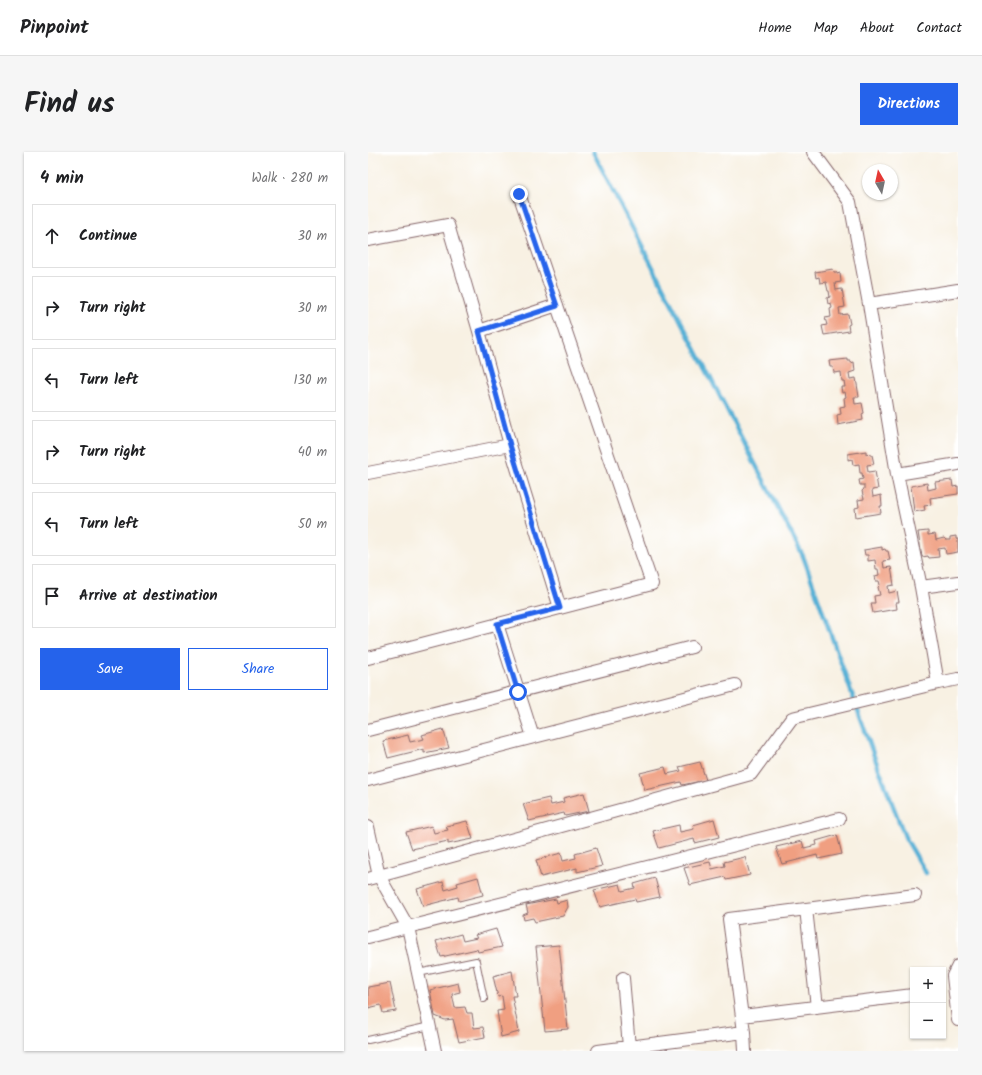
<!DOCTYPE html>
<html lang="en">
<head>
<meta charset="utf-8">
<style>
	:root { --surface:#fff; --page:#f6f6f6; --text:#202124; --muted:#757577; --line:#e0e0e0; --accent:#2563eb }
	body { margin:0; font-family:Kalam,sans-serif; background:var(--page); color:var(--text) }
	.controls { position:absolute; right:12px; bottom:12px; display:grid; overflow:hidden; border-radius:0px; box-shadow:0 1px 3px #0004 }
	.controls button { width:36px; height:36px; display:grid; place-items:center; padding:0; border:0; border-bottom:1px solid var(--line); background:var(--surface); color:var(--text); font:20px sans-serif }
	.compass { position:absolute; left:494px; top:12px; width:36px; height:36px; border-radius:50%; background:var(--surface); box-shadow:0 1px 3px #0004; rotate:351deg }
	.stop { position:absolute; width:12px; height:12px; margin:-9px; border:3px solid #2563eb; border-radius:50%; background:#fff }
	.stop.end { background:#2563eb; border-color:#fff; box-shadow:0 1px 4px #0008 }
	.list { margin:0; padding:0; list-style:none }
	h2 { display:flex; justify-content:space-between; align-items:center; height:52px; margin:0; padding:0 16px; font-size:17px }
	h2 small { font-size:13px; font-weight:400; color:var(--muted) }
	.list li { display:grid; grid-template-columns:26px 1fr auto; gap:12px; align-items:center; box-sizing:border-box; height:64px; margin:0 8px 8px; padding:0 8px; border:1px solid var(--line); border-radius:0px }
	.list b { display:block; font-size:15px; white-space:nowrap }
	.list em { font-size:13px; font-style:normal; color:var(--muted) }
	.actions { display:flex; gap:8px; padding:12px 16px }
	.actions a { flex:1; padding:9px 0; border:1px solid var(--accent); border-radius:0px; text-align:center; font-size:14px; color:var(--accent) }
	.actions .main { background:var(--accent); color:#fff }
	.icon { flex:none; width:22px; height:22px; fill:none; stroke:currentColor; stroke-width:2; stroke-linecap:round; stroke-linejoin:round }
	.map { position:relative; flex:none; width:590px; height:899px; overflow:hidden; border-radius:0px }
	header { display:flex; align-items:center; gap:24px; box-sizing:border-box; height:56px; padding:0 20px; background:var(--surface); border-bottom:1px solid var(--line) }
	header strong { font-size:19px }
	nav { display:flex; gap:22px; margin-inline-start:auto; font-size:14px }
	.intro { display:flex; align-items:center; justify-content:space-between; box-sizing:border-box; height:96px; padding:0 24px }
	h1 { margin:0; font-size:28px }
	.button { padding:10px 18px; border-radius:0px; background:var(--accent); color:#fff; font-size:14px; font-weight:700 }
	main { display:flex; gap:24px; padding:0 24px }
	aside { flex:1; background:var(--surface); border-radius:0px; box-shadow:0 1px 3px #0004 }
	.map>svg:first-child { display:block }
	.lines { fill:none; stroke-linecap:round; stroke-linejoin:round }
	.stream { stroke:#58b1d6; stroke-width:4.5 }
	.building { fill:#f09f81 }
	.service-casing { stroke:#87686b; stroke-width:8 }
	.minor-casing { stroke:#87686b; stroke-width:14 }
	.service { stroke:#fff; stroke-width:6 }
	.minor { stroke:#fff; stroke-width:12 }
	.route { stroke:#2563eb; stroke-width:5 }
</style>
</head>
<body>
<header>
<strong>Pinpoint</strong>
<nav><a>Home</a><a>Map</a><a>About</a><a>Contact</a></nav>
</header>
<div class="intro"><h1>Find us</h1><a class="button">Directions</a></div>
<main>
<aside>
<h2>4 min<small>Walk · 280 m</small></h2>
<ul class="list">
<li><svg class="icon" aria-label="ahead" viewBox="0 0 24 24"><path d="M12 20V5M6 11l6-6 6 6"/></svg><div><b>Continue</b></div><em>30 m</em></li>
<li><svg class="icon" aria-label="right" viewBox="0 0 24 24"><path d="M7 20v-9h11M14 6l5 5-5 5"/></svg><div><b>Turn right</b></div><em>30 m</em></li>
<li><svg class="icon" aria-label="left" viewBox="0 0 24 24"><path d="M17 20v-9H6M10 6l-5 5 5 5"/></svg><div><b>Turn left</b></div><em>130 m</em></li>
<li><svg class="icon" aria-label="right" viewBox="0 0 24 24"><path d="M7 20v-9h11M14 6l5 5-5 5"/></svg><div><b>Turn right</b></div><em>40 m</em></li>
<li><svg class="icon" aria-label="left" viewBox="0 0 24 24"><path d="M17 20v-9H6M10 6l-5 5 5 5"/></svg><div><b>Turn left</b></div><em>50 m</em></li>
<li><svg class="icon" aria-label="arrive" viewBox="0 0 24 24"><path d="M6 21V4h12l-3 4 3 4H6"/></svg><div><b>Arrive at destination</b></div></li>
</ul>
<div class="actions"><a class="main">Save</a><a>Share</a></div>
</aside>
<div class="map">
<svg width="590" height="899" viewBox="0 0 590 899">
	<rect width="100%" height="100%" fill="#fff"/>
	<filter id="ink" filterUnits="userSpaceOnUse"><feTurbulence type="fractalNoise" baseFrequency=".025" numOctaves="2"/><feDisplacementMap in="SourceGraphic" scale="8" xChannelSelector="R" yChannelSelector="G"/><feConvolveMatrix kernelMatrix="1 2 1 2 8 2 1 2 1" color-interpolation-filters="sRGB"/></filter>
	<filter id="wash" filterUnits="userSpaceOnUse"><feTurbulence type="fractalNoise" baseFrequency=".012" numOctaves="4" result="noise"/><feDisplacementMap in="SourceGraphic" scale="16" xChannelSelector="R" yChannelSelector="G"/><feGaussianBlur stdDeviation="0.9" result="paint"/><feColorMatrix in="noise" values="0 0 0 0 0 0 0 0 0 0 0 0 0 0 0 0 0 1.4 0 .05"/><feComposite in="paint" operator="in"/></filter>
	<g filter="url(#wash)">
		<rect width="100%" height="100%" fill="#f8f1e3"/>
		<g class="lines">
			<path class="stream" d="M225 0 435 404 506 604 537 685 558 721"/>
		</g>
		<g id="blocks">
			<path class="building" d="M465 117 466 120H469V122L472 121 473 130 467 131 468 138 474 137 477 155 471 156 472 163 480 162 482 172 480 173 481 179 456 183 454 174 459 173 457 166 463 165 462 157 464 156 463 151 460 152 459 146 462 145 461 139H460L458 130 452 131 451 125 448 126 447 120Z
				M480 207V209H483V211L486 210 487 219 481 221 482 227 488 226 491 245H486L487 252 494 251 496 261 494 262 495 268 470 273 469 263 473 262 472 255 477 254 476 246 478 245 477 240 474 241 473 235H477L476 229H474L473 220 466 221 465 215H462L461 209Z
				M498 299V302L501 301 502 303H504L506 312 499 313 500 320 507 319 510 337 504 338 505 345 513 343 514 354H512L513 361 488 365 487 356 491 355 490 348 496 347 494 339 496 337V333H492L491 328 495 327 494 321H492L491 312 485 313 484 307 480 308V302Z
				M584 328 585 335 590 334V342L562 346 563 353 556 354 557 358 546 360 543 334 559 331 560 338 568 336 567 330Z
				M560 379V383L567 382 568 388 576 386 578 388H582V385L588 384V387H590V400L578 402 577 396 570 397 571 405 561 406 560 404 554 405 550 380Z
				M514 395V398L517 397 518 399H520L522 408 515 409 516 416 523 415 526 433 520 434 521 441 529 439 531 450H528L529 457 505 461 503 451H507L506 444 512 443 510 435 512 433 511 429H508L507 424 511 423 510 417H508L507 408 500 409V403H497L496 398Z
				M75 577 81 596 56 601V597L20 606 15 589 40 583 42 590 56 587 54 583Z
				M332 610 338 628 314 633 313 630 277 638 272 621 297 615 299 622 313 619 311 615Z
				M216 641 221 659 197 664 196 661 161 669 155 652 181 646 183 653 196 650 195 646Z
				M346 667 351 685 327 691 326 687 291 696 285 679 311 673 312 680 326 677 325 673Z
				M99 669 105 687 80 692V689L44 697 38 680 64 674 66 681 80 678 78 674Z
				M469 683 474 702 450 707 449 703 414 712 408 695 434 689 436 696 449 693 448 689Z
				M228 696 234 714 209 720V716L173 725 168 708 193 701 195 709 208 706 207 702Z
				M377 705 382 723 358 728 357 725 322 733 316 716 342 710 344 717 357 714 356 710Z
				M110 725 115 743 91 749 90 745 55 754 49 737 75 730 77 738 90 734 89 731Z
				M287 726 292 745 268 750 267 747 232 755 226 738 252 732 254 739 267 736 266 732Z
				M188 747 189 751 199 748 200 755 195 764 167 770 165 766 156 768 155 763 160 761 158 753Z
				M128 777 134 795 110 800 109 797 73 805 68 789 93 782 95 789 109 786 107 783Z
				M191 793 200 877 177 879 168 795Z
				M144 819 148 844H144L151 880 133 885 129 859 136 858 134 844 130 845 125 824Z
				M22 831 28 859 15 861 13 853 0 856V835Z
				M90 831 92 840 84 842 87 856 97 855 99 861H104L106 876 115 875 117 885 91 890 85 867 77 868 67 864 62 838Z"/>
		</g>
	</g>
	<g filter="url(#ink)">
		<use href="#blocks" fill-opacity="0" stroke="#87686b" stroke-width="1"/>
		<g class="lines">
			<g class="service-casing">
				<path id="service" d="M50 821 108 809 116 847
					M0 888 62 874"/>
			</g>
			<g class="minor-casing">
				<path id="minor" d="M445 0 482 50 501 152 529 322 553 435 570 531
					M0 88 80 73 111 179 142 293 192 456
					M501 152 590 138
					M111 179 189 153
					M0 321 142 293
					M529 322 590 312
					M553 435 590 430
					M129 472 165 585
					M0 506 284 432 151 42
					M0 578 324 495
					M0 628 367 533
					M0 675 11 724 40 775 67 899
					M0 727 383 622 424 566 570 531 590 527
					M438 757 449 855
					M0 785 471 667
					M590 814 585 824 590 868
					M255 826 261 895
					M374 864 545 843
					M230 899 376 880
					M377 899 376 880 361 767 547 743"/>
			</g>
			<use href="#service" class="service"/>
			<use href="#minor" class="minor"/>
		</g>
	</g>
	<g class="lines" filter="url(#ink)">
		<path class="route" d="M150 540 129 472 192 456 142 293 111 179 189 154 151 42"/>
	</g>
</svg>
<div class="controls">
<button>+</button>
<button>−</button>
</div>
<svg class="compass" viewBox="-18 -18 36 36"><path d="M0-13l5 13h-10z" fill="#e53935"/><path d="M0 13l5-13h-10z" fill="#757577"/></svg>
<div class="stop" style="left:150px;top:540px"></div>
<div class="stop end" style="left:151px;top:42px"></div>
</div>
</main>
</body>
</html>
